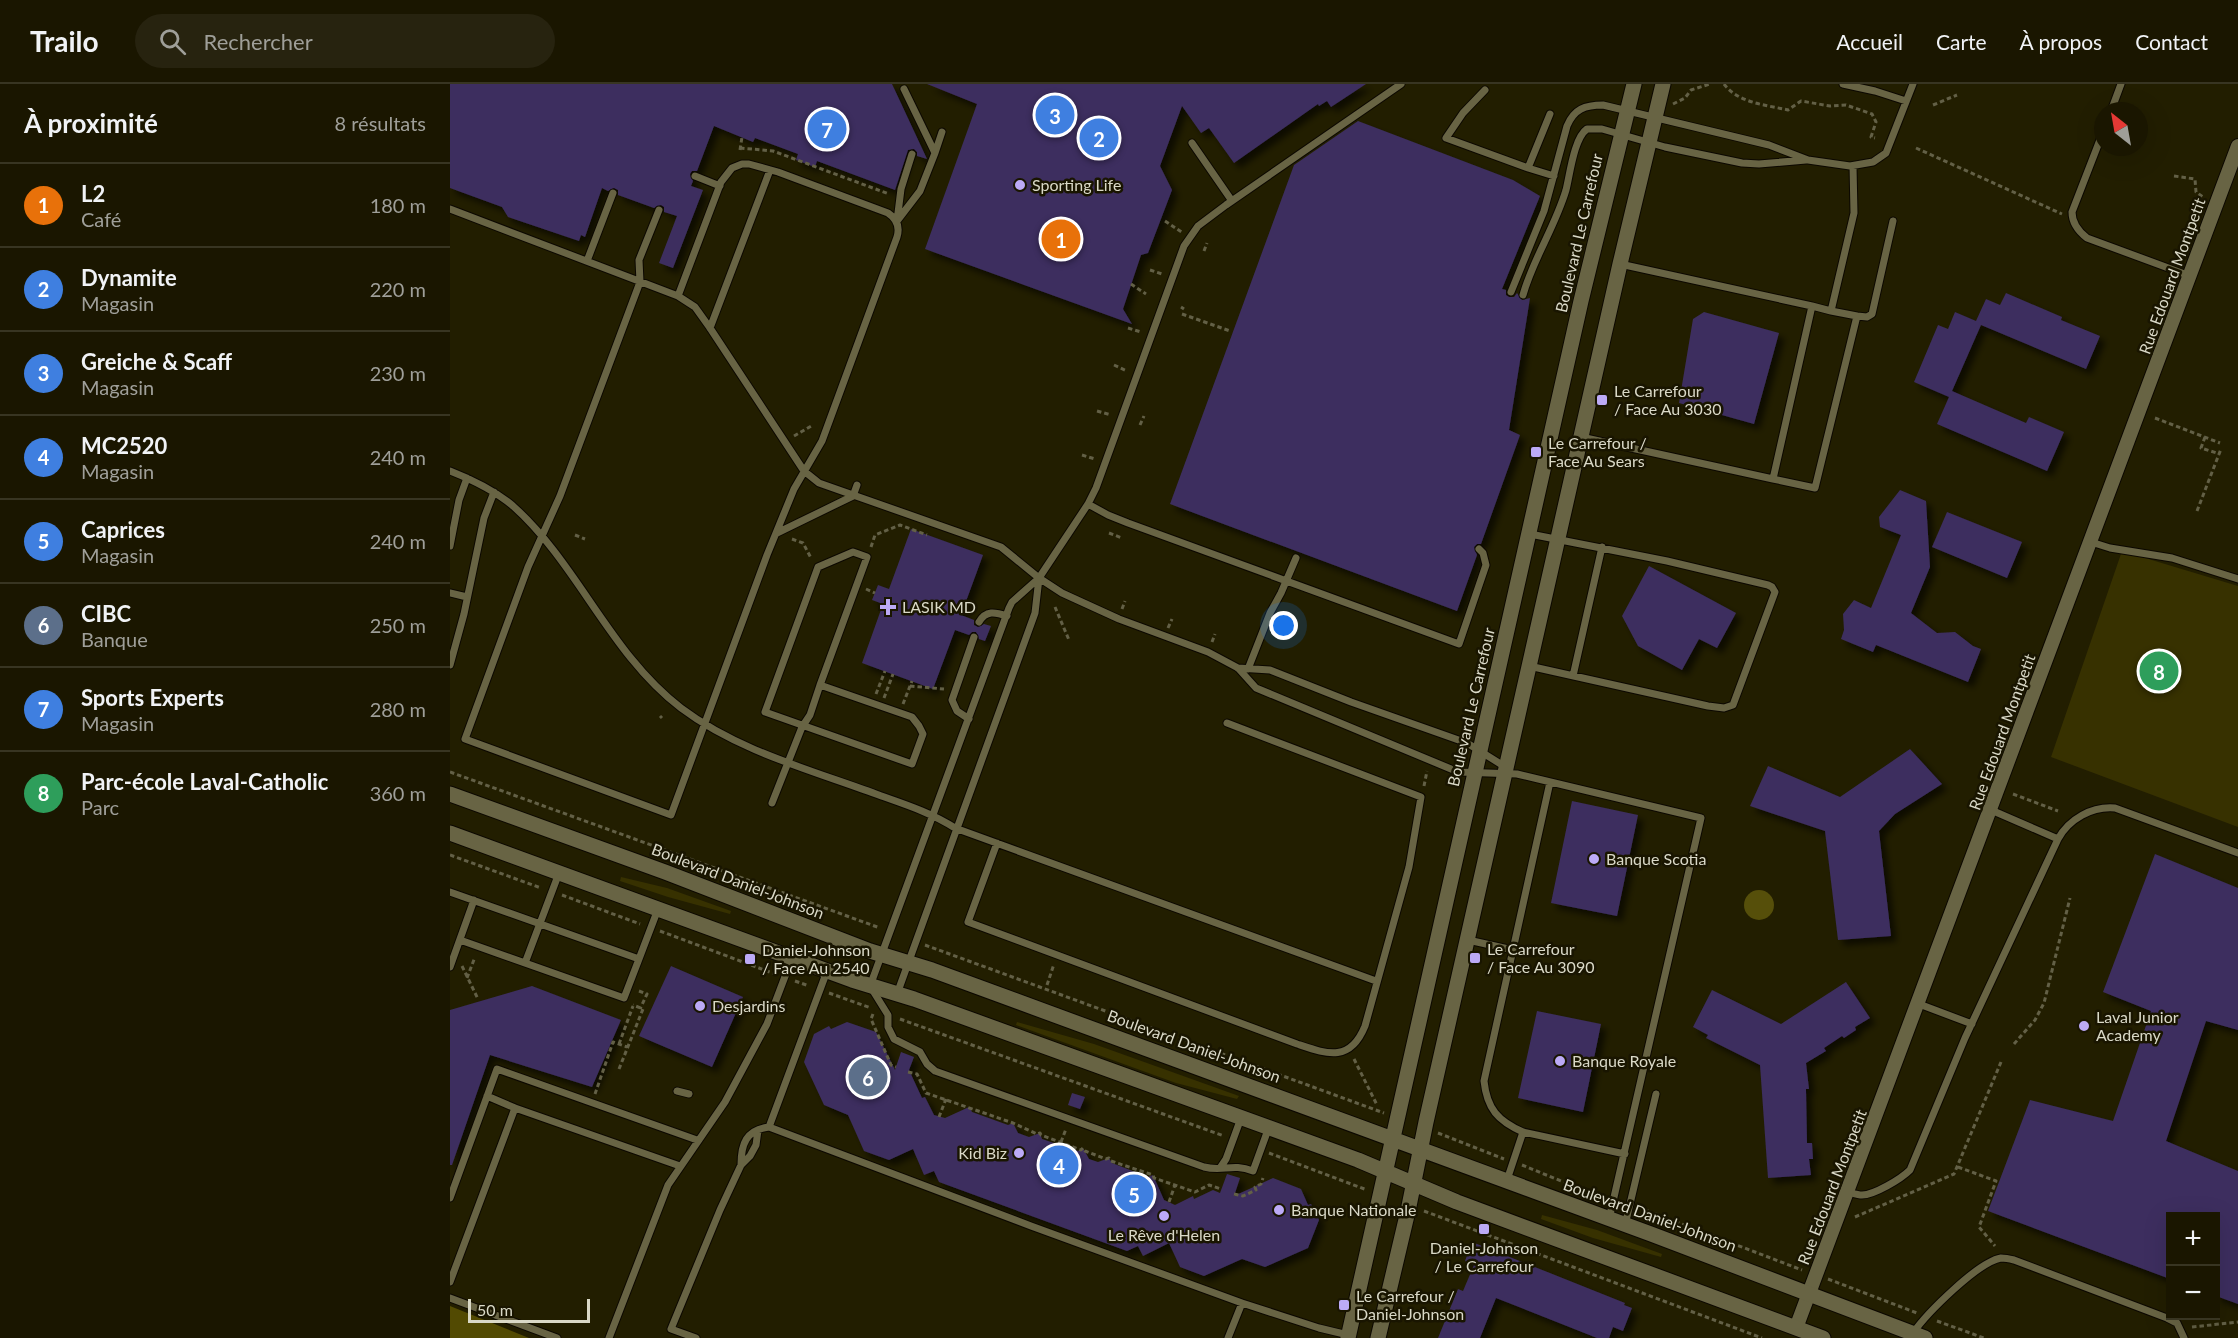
<!DOCTYPE html>
<html lang="fr">
<head>
<meta charset="utf-8">
<style>
	:root { --surface:#1a1600; --page:#27230f; --text:#f1f3f6; --muted:#9f9f99; --line:#383522; --accent:#2563eb }
	body { margin:0; font-family:Lato,sans-serif; background:var(--page); color:var(--text) }
	.controls { position:absolute; right:18px; bottom:18px; display:grid; overflow:hidden; border-radius:0px; box-shadow:0 6px 24px #0002 }
	.controls button { width:54px; height:54px; display:grid; place-items:center; padding:0; border:0; border-bottom:2px solid var(--line); background:var(--surface); color:var(--text); font:30px sans-serif }
	.compass { position:absolute; left:1644px; top:18px; width:54px; height:54px; border-radius:50%; background:var(--surface); box-shadow:0 6px 24px #0002; rotate:329deg }
	.scale { position:absolute; left:18px; bottom:15px; width:122px; box-sizing:border-box; padding-left:6px; border:3px solid #dad9c7; border-top:0; font-size:16px; line-height:21px; white-space:nowrap; color:#dad9c7; -webkit-text-stroke:4px #191500; paint-order:stroke }
	.you { position:absolute; left:834px; top:542px; width:21px; height:21px; margin:-15px; border:4px solid #fff; border-radius:50%; background:#1a73e8; box-shadow:0 0 0 9px #1a73e833 }
	.badge { display:grid; place-items:center; width:39px; height:39px; border-radius:50%; background:var(--accent); color:#fff; font-size:20px; font-weight:700 }
	.pin { position:absolute; translate:-50% -50%; border:3px solid #fff; box-shadow:0 2px 6px #0006 }
	.list { margin:0; padding:0; list-style:none }
	h2 { display:flex; justify-content:space-between; align-items:center; height:78px; margin:0; padding:0 24px; font-size:26px }
	h2 small { font-size:20px; font-weight:400; color:var(--muted) }
	.list li { display:grid; grid-template-columns:39px 1fr auto; gap:18px; align-items:center; box-sizing:border-box; height:84px; padding:0 24px; border-top:2px solid var(--line) }
	.list b { display:block; font-size:22px; white-space:nowrap }
	.list p { margin:0; font-size:20px; white-space:nowrap; color:var(--muted) }
	.list em { font-size:20px; font-style:normal; color:var(--muted) }
	.icon { flex:none; width:33px; height:33px; fill:none; stroke:currentColor; stroke-width:2; stroke-linecap:round; stroke-linejoin:round }
	.map { position:relative; flex:none; width:1788px; height:1254px; overflow:hidden }
	header { display:flex; align-items:center; gap:36px; box-sizing:border-box; height:84px; padding:0 30px; background:var(--surface); border-bottom:2px solid var(--line) }
	header strong { font-size:28px }
	nav { display:flex; gap:33px; margin-inline-start:auto; font-size:21px }
	.search { width:420px; height:54px; background:var(--page); display:flex; align-items:center; gap:15px; box-sizing:border-box; padding:0 21px; border-radius:33px; color:var(--muted); font-size:22px }
	main { display:flex }
	aside { flex:1; background:var(--surface) }
	.map>svg:first-child { display:block }
	.green { fill:#373100 }
	.forest { fill:#524a02 }
	.water { fill:#564f0a }
	.building { fill:#3c2e5f; filter:url(#shadow) }
	.lines { fill:none; stroke-linecap:round; stroke-linejoin:round }
	.service-casing { stroke:#0c0800; stroke-width:9 }
	.minor-casing { stroke:#0c0800; stroke-width:16 }
	.tertiary-casing { stroke:#0c0800; stroke-width:17 }
	.path { stroke:#636046; stroke-width:3; stroke-dasharray:4.5 3; stroke-linecap:butt }
	.service { stroke:#686444; stroke-width:7 }
	.minor { stroke:#686444; stroke-width:14 }
	.tertiary { stroke:#686444; stroke-width:15 }
	.poi-dot { fill:#bcaaf6; stroke:#191500; stroke-width:2 }
	.labels { text-anchor:middle; stroke-width:5; stroke-linejoin:round; paint-order:stroke }
	.poi-label { font-size:16px; fill:#dad9c7; stroke:#191500; text-anchor:start }
	.street-label { font-size:16px; fill:#dad9c7; stroke:#191500 }
</style>
</head>
<body>
<header>
<strong>Trailo</strong>
<div class="search"><svg class="icon" aria-label="search" viewBox="0 0 24 24"><circle cx="10" cy="10" r="6"/><path d="M15 15l6 6"/></svg>Rechercher</div>
<nav><a>Accueil</a><a>Carte</a><a>À propos</a><a>Contact</a></nav>
</header>
<main>
<aside>
<h2>À proximité<small>8 résultats</small></h2>
<ul class="list">
<li><span class="badge" style="background:#e8710a">1</span><div><b>L2</b><p>Café</p></div><em>180 m</em></li>
<li><span class="badge" style="background:#3f7fe0">2</span><div><b>Dynamite</b><p>Magasin</p></div><em>220 m</em></li>
<li><span class="badge" style="background:#3f7fe0">3</span><div><b>Greiche &amp; Scaff</b><p>Magasin</p></div><em>230 m</em></li>
<li><span class="badge" style="background:#3f7fe0">4</span><div><b>MC2520</b><p>Magasin</p></div><em>240 m</em></li>
<li><span class="badge" style="background:#3f7fe0">5</span><div><b>Caprices</b><p>Magasin</p></div><em>240 m</em></li>
<li><span class="badge" style="background:#5c6f8a">6</span><div><b>CIBC</b><p>Banque</p></div><em>250 m</em></li>
<li><span class="badge" style="background:#3f7fe0">7</span><div><b>Sports Experts</b><p>Magasin</p></div><em>280 m</em></li>
<li><span class="badge" style="background:#2e9e5b">8</span><div><b>Parc-école Laval-Catholic</b><p>Parc</p></div><em>360 m</em></li>
</ul>
</aside>
<div class="map">
<svg width="1788" height="1254" viewBox="0 0 1788 1254">
	<defs>
		<filter id="shadow"><feDropShadow dx="5.5" dy="5.5" stdDeviation="3" flood-color="#0009"/></filter>
	</defs>
	<rect width="100%" height="100%" fill="#221e00"/>
	<path class="green" d="M1672 467 1788 502V743L1601 673Z
		M171 793 217 804 281 827 280 830 218 813 170 797Z
		M567 938 644 960 789 1012 787 1015 726 999 566 941Z
		M1092 1131 1147 1146 1212 1170 1211 1173 1143 1154 1091 1135Z"/>
	<path class="forest" d="M0 1222 79 1254H0Z"/>
	<path class="water" d="M1294 821a15 15 0 1 1 30 0a15 15 0 1 1-30 0Z"/>
	<path class="building" d="M0 0H442L477 75 467 72V68L464 65 458 66 445 106 367 77 365 83 346 76 348 70 305 54 303 58 264 42 247 87H242L240 90 243 97 241 102 253 106 223 184 209 179 227 132 214 128V123L211 121 204 124 168 111V106L164 104 158 107 152 104 135 153 131 151 129 157 58 133 52 123 0 104Z
		M477 0H916L881 23 877 17 869 22 868 20 784 79 759 44 751 49 732 22 710 82 722 106 698 169 691 171 673 225 682 240 475 165 527 20Z
		M908 37 1063 96 1090 112 1052 205 1056 206V211L1059 213H1064L1067 209 1072 216 1080 214 1059 346 1070 351 1031 460H1027L1024 463 1027 471 1007 527 720 420 844 81Z
		M1556 209 1612 233 1611 236 1650 252 1636 285 1531 241 1502 307 1576 339 1579 333 1614 348 1597 387 1487 340 1499 313 1464 298 1488 241 1498 245 1505 228 1526 237 1536 215 1550 221Z
		M1254 228 1329 249 1304 340 1229 319 1243 235Z
		M1450 406 1476 417 1480 483 1461 529 1487 549 1505 548 1523 562 1531 565 1518 598 1426 561 1423 568 1391 555 1394 546 1393 530 1404 516 1421 524 1451 451 1430 443 1429 433Z
		M1497 428 1572 458 1557 494 1482 463Z
		M461 445 533 471 511 531 524 536V541L528 543 534 540 541 542 535 557 529 555 526 548H522L519 551 505 546 483 605 412 579 433 520 422 516 428 501 439 505Z
		M1199 482 1286 529 1267 564 1249 555 1232 586 1188 562 1172 532Z
		M1460 665 1492 700 1445 730 1429 747 1441 852 1388 856 1375 747 1300 722 1318 682 1390 713Z
		M1122 717 1188 731 1167 832 1101 819Z
		M1705 770 1788 804V946L1756 937 1716 1057 1788 1087V1220L1766 1212V1132H1720V1195L1538 1127 1580 1016 1663 1037 1701 927 1653 908Z
		M221 882 293 913 262 983 189 952Z
		M1396 898 1420 934 1405 943 1406 946 1394 954 1392 952 1374 964 1376 967 1356 979 1359 1005H1356L1357 1059H1362L1363 1075H1359L1361 1091 1318 1094 1310 981 1256 954 1258 951 1243 943 1262 906 1331 940Z
		M82 902 171 936 142 1003 40 971 2 1081H0V926Z
		M1087 927 1151 940 1133 1028 1068 1014Z
		M397 938 426 948 445 986 451 968 464 973 459 986 472 1014 475 1013 484 1031 495 1034 519 1023 522 1028 558 1041 563 1039 568 1049 579 1053 590 1049 592 1055 628 1067 633 1064 639 1075 648 1078 659 1074 662 1079 698 1093 703 1091 714 1116 725 1121 743 1112 744 1115 763 1106 770 1109 777 1090 790 1094 784 1112 823 1094 851 1105 858 1121 861 1120 869 1136 858 1164 815 1183 792 1175 754 1192 730 1183 719 1159 693 1172 688 1162 677 1167 489 1098 484 1087 474 1091 463 1065 439 1076 414 1067 398 1031 374 1021 354 978 364 950 379 942 381 945Z
		M622 1009 635 1013 630 1025 618 1021Z
		M1022 1158 1175 1219 1174 1221 1182 1224 1173 1247 1163 1243 1159 1254H1147L1046 1214 1030 1254H988L1008 1205 1013 1207 1024 1181 1015 1177Z"/>
	<g class="lines">
		<g class="service-casing">
			<path id="service" d="M1393 0 1425 7 1456 17
				M1035 6 1013 29 996 54 1078 84
				M1661 27 1671 0
				M1100 30 1078 84 1104 92
				M1653 48 1622 128C1622 139 1628 147 1637 154L1740 192
				M742 59 782 117
				M485 69 492 48
				M245 92 270 102
				M0 125 228 212 245 223 260 244 354 387 369 399 551 463 589 494 612 509 669 535 758 568 788 584 806 604 1001 685 1009 688 1067 690 1251 734 1159 1135
				M209 126 189 176 190 198 110 412 78 483 15 655 221 731 317 471 344 405 372 357 447 153C450 143 447 135 438 129L328 88 299 80H292L282 84 271 98 228 212
				M447 137 470 107 485 69 454 5
				M447 137 451 105 462 70
				M137 177 163 109
				M1061 208 1094 127 1117 42C1124 25 1135 21 1153 21L1319 61 1358 76 1400 82 1423 78 1436 69 1463 0
				M1073 211C1083 175 1105 143 1116 106 1120 90 1124 54 1137 45H1152L1215 63 1292 79 1309 80 1356 76
				M1362 222 1381 227 1404 129 1403 82
				M1407 232 1417 233 1422 230 1443 137
				M260 244 320 86
				M1131 353 1323 395 1362 222 1170 180
				M0 387C23 396 44 406 63 422 128 480 160 570 231 624 288 667 361 686 426 710 454 720 480 728 505 744L926 897
				M1323 395 1365 404 1407 232 1381 227
				M638 420 658 431 678 439 1009 560 1036 481 1033 469 1029 465
				M327 449 403 412 407 401
				M1641 458 1660 464 1722 474 1788 495
				M0 462 9 416 17 394
				M0 509 17 513
				M529 538C536 526 545 528 557 532
				M0 581 14 530 34 434 44 408
				M1079 582 1258 622 1274 624 1283 621 1325 508 1322 503 1318 501 1217 477 1080 450
				M788 584 820 586 901 618 1017 659 1057 684
				M798 585 820 529 831 509 846 474
				M1123 592 1152 463
				M519 635 507 627 502 616 524 553
				M322 719 352 643 360 631 370 601 417 473 403 468 368 483 315 628 462 680 473 650 469 642 462 633 370 601
				M1541 726 1608 755
				M547 759 518 838 847 960C877 970 900 979 915 942L959 783 971 713 777 639
				M0 808 189 875 208 825
				M10 856 174 914 189 875
				M1018 856 1063 866
				M75 879 109 789
				M0 883 24 816
				M447 910 585 529 589 494
				M1469 920 1522 940
				M227 1007 239 1010
				M65 1024 230 1082
				M319 1043 377 887
				M819 1043 803 1087C782 1079 773 1088 754 1083L485 987 477 980 470 968 444 955 438 943V931L420 902 559 524 562 518 589 494 638 420 646 404 734 162 748 142 776 121 951 0
				M1073 1048 1175 1070
				M291 1081C291 1060 296 1046 319 1043L581 1142 792 1219
				M770 1084 776 1075 791 1034
				M1057 1096 1073 1048C1048 1037 1037 1025 1034 997L1100 698
				M1398 1108C1402 1109 1408 1111 1412 1111 1424 1111 1451 1095 1460 1086L1515 954 1608 755C1619 735 1642 722 1665 724L1788 769
				M0 1114 47 985 247 1056
				M1175 1141 1206 1010
				M0 1198 65 1024 37 1012
				M0 1214 107 1254
				M1463 1249C1477 1229 1528 1178 1551 1174 1556 1174 1560 1175 1564 1176L1717 1234 1727 1239 1734 1254
				M159 1254 218 1101 275 1018 317 940 342 874
				M246 1254 221 1245 270 1126 291 1081 300 1072 306 1061 308 1046
				M778 1254 792 1219 869 1244 898 1251"/>
		</g>
		<g class="minor-casing">
			<path id="minor" d="M1346 1244 1788 62"/>
		</g>
		<g class="tertiary-casing">
			<path id="tertiary" d="M0 710 215 788 420 867 482 886 1201 1150 1475 1254
				M0 749 402 896 464 915 908 1076 1007 1118 1373 1254
				M898 1254 1131 217 1184 0
				M928 1254 958 1127 976 1038 1170 180 1213 0"/>
		</g>
		<path class="path" d="M1274 0C1288 19 1316 21 1338 26L1351 17 1380 22 1396 21 1422 30 1426 38 1421 53 1425 54
			M1223 20 1235 14 1241 6 1260 0
			M1483 21 1507 11
			M290 64 323 67 439 110
			M1466 64 1612 130
			M290 66 292 53
			M1724 92 1745 95 1746 108 1753 113
			M715 137 733 149
			M754 167 757 159
			M700 186 712 190
			M681 200 696 210
			M731 223 734 225
			M732 230 780 247
			M678 244 691 248
			M664 281 677 287
			M647 327 661 331
			M1705 334 1770 359
			M690 341 694 332
			M344 352 363 341
			M1755 353 1751 364 1770 370
			M632 371 645 375
			M1747 427 1771 365
			M659 449 672 454
			M125 451 135 455
			M342 455 353 459 361 474
			M421 463 425 451 450 441 477 451
			M416 505 425 509
			M605 523 619 556
			M672 525 675 517
			M718 544 722 535
			M762 558 765 550
			M460 602 494 605
			M426 610 435 587
			M434 614 443 590
			M453 620 462 597
			M210 632 212 634
			M0 688 430 844
			M974 702 977 687
			M1563 710 1608 727
			M0 771 91 804
			M112 811 190 840
			M210 847 325 890
			M475 861 934 1029
			M12 882 28 915
			M17 894 25 873
			M345 897 359 902
			M597 901 604 880
			M189 907 197 910 190 925
			M379 909 421 924
			M423 930 421 935 441 981 446 983
			M450 935 774 1052
			M169 960 183 922
			M1564 960 1585 936 1594 919 1620 814
			M904 975 927 1021
			M169 985 193 925 183 921
			M458 988 467 990 476 1009 563 1039 587 1050 590 1049 591 1051 631 1066 633 1064 635 1067 656 1075 659 1074 661 1077 703 1091 704 1094 745 1108 759 1101 771 1105
			M145 1010 163 958 177 963
			M489 1033 496 1015
			M988 1049 1054 1075
			M611 1058 616 1045
			M819 1069 917 1106
			M1072 1081 1133 1106 1153 1111
			M1508 1083 1546 1097 1529 1143 1545 1162
			M784 1110 793 1112 806 1106 805 1103 811 1100 813 1094
			M719 1118 725 1101
			M1190 1124 1352 1186
			M974 1127 1312 1254
			M1405 1133 1504 1090 1551 978
			M1378 1195 1467 1229
			M1487 1237 1534 1254
			M1742 1243 1788 1238"/>
		<use href="#service" class="service"/>
		<use href="#minor" class="minor"/>
		<use href="#tertiary" class="tertiary"/>
	</g>
	<g class="poi-dot">
		<circle cx="570" cy="101" r="6"/>
		<rect x="1146" y="310" width="12" height="12" rx="3"/>
		<rect x="1080" y="362" width="12" height="12" rx="3"/>
		<path d="M435 514h6v6h6v6h-6v6h-6v-6h-6v-6h6z"/>
		<circle cx="1144" cy="775" r="6"/>
		<rect x="1019" y="868" width="12" height="12" rx="3"/>
		<rect x="294" y="869" width="12" height="12" rx="3"/>
		<circle cx="250" cy="922" r="6"/>
		<circle cx="1634" cy="942" r="6"/>
		<circle cx="1110" cy="977" r="6"/>
		<circle cx="569" cy="1069" r="6"/>
		<circle cx="829" cy="1126" r="6"/>
		<circle cx="714" cy="1132" r="6"/>
		<rect x="1028" y="1139" width="12" height="12" rx="3"/>
		<rect x="888" y="1215" width="12" height="12" rx="3"/>
	</g>
	<g class="labels">
		<g class="poi-label">
			<text x="582" y="107">Sporting Life</text>
			<text x="1164" y="313">Le Carrefour<tspan x="1164" dy="18">/ Face Au 3030</tspan></text>
			<text x="1098" y="365">Le Carrefour /<tspan x="1098" dy="18">Face Au Sears</tspan></text>
			<text x="452" y="529">LASIK MD</text>
			<text x="1156" y="781">Banque Scotia</text>
			<text x="1037" y="871">Le Carrefour<tspan x="1037" dy="18">/ Face Au 3090</tspan></text>
			<text x="312" y="872">Daniel-Johnson<tspan x="312" dy="18">/ Face Au 2540</tspan></text>
			<text x="262" y="928">Desjardins</text>
			<text x="1646" y="939">Laval Junior<tspan x="1646" dy="18">Academy</tspan></text>
			<text x="1122" y="983">Banque Royale</text>
			<text x="557" y="1075" text-anchor="end">Kid Biz</text>
			<text x="841" y="1132">Banque Nationale</text>
			<text x="714" y="1157" text-anchor="middle">Le Rêve d'Helen</text>
			<text x="1034" y="1170" text-anchor="middle">Daniel-Johnson<tspan x="1034" dy="18">/ Le Carrefour</tspan></text>
			<text x="906" y="1218">Le Carrefour /<tspan x="906" dy="18">Daniel-Johnson</tspan></text>
		</g>
		<g class="street-label">
			<text transform="translate(1129 149) rotate(-77)" y="6">Boulevard Le Carrefour</text>
			<text transform="translate(1722 192) rotate(-70)" y="6">Rue Edouard Montpetit</text>
			<text transform="translate(1021 623) rotate(-77)" y="6">Boulevard Le Carrefour</text>
			<text transform="translate(1552 648) rotate(-70)" y="6">Rue Edouard Montpetit</text>
			<text transform="translate(288 797) rotate(21)" y="6">Boulevard Daniel-Johnson</text>
			<text transform="translate(744 962) rotate(20)" y="6">Boulevard Daniel-Johnson</text>
			<text transform="translate(1382 1103) rotate(-69)" y="6">Rue Edouard Montpetit</text>
			<text transform="translate(1200 1131) rotate(20)" y="6">Boulevard Daniel-Johnson</text>
		</g>
	</g>
</svg>
<div class="controls">
<button>+</button>
<button>−</button>
</div>
<svg class="compass" viewBox="-18 -18 36 36"><path d="M0-13l5 13h-10z" fill="#e53935"/><path d="M0 13l5-13h-10z" fill="#9f9f99"/></svg>
<div class="scale">50 m</div>
<div class="you"></div>
<div class="pin badge" style="left:611px;top:155px;background:#e8710a">1</div>
<div class="pin badge" style="left:649px;top:54px;background:#3f7fe0">2</div>
<div class="pin badge" style="left:605px;top:31px;background:#3f7fe0">3</div>
<div class="pin badge" style="left:609px;top:1081px;background:#3f7fe0">4</div>
<div class="pin badge" style="left:684px;top:1110px;background:#3f7fe0">5</div>
<div class="pin badge" style="left:418px;top:993px;background:#5c6f8a">6</div>
<div class="pin badge" style="left:377px;top:45px;background:#3f7fe0">7</div>
<div class="pin badge" style="left:1709px;top:587px;background:#2e9e5b">8</div>
</div>
</main>
</body>
</html>
